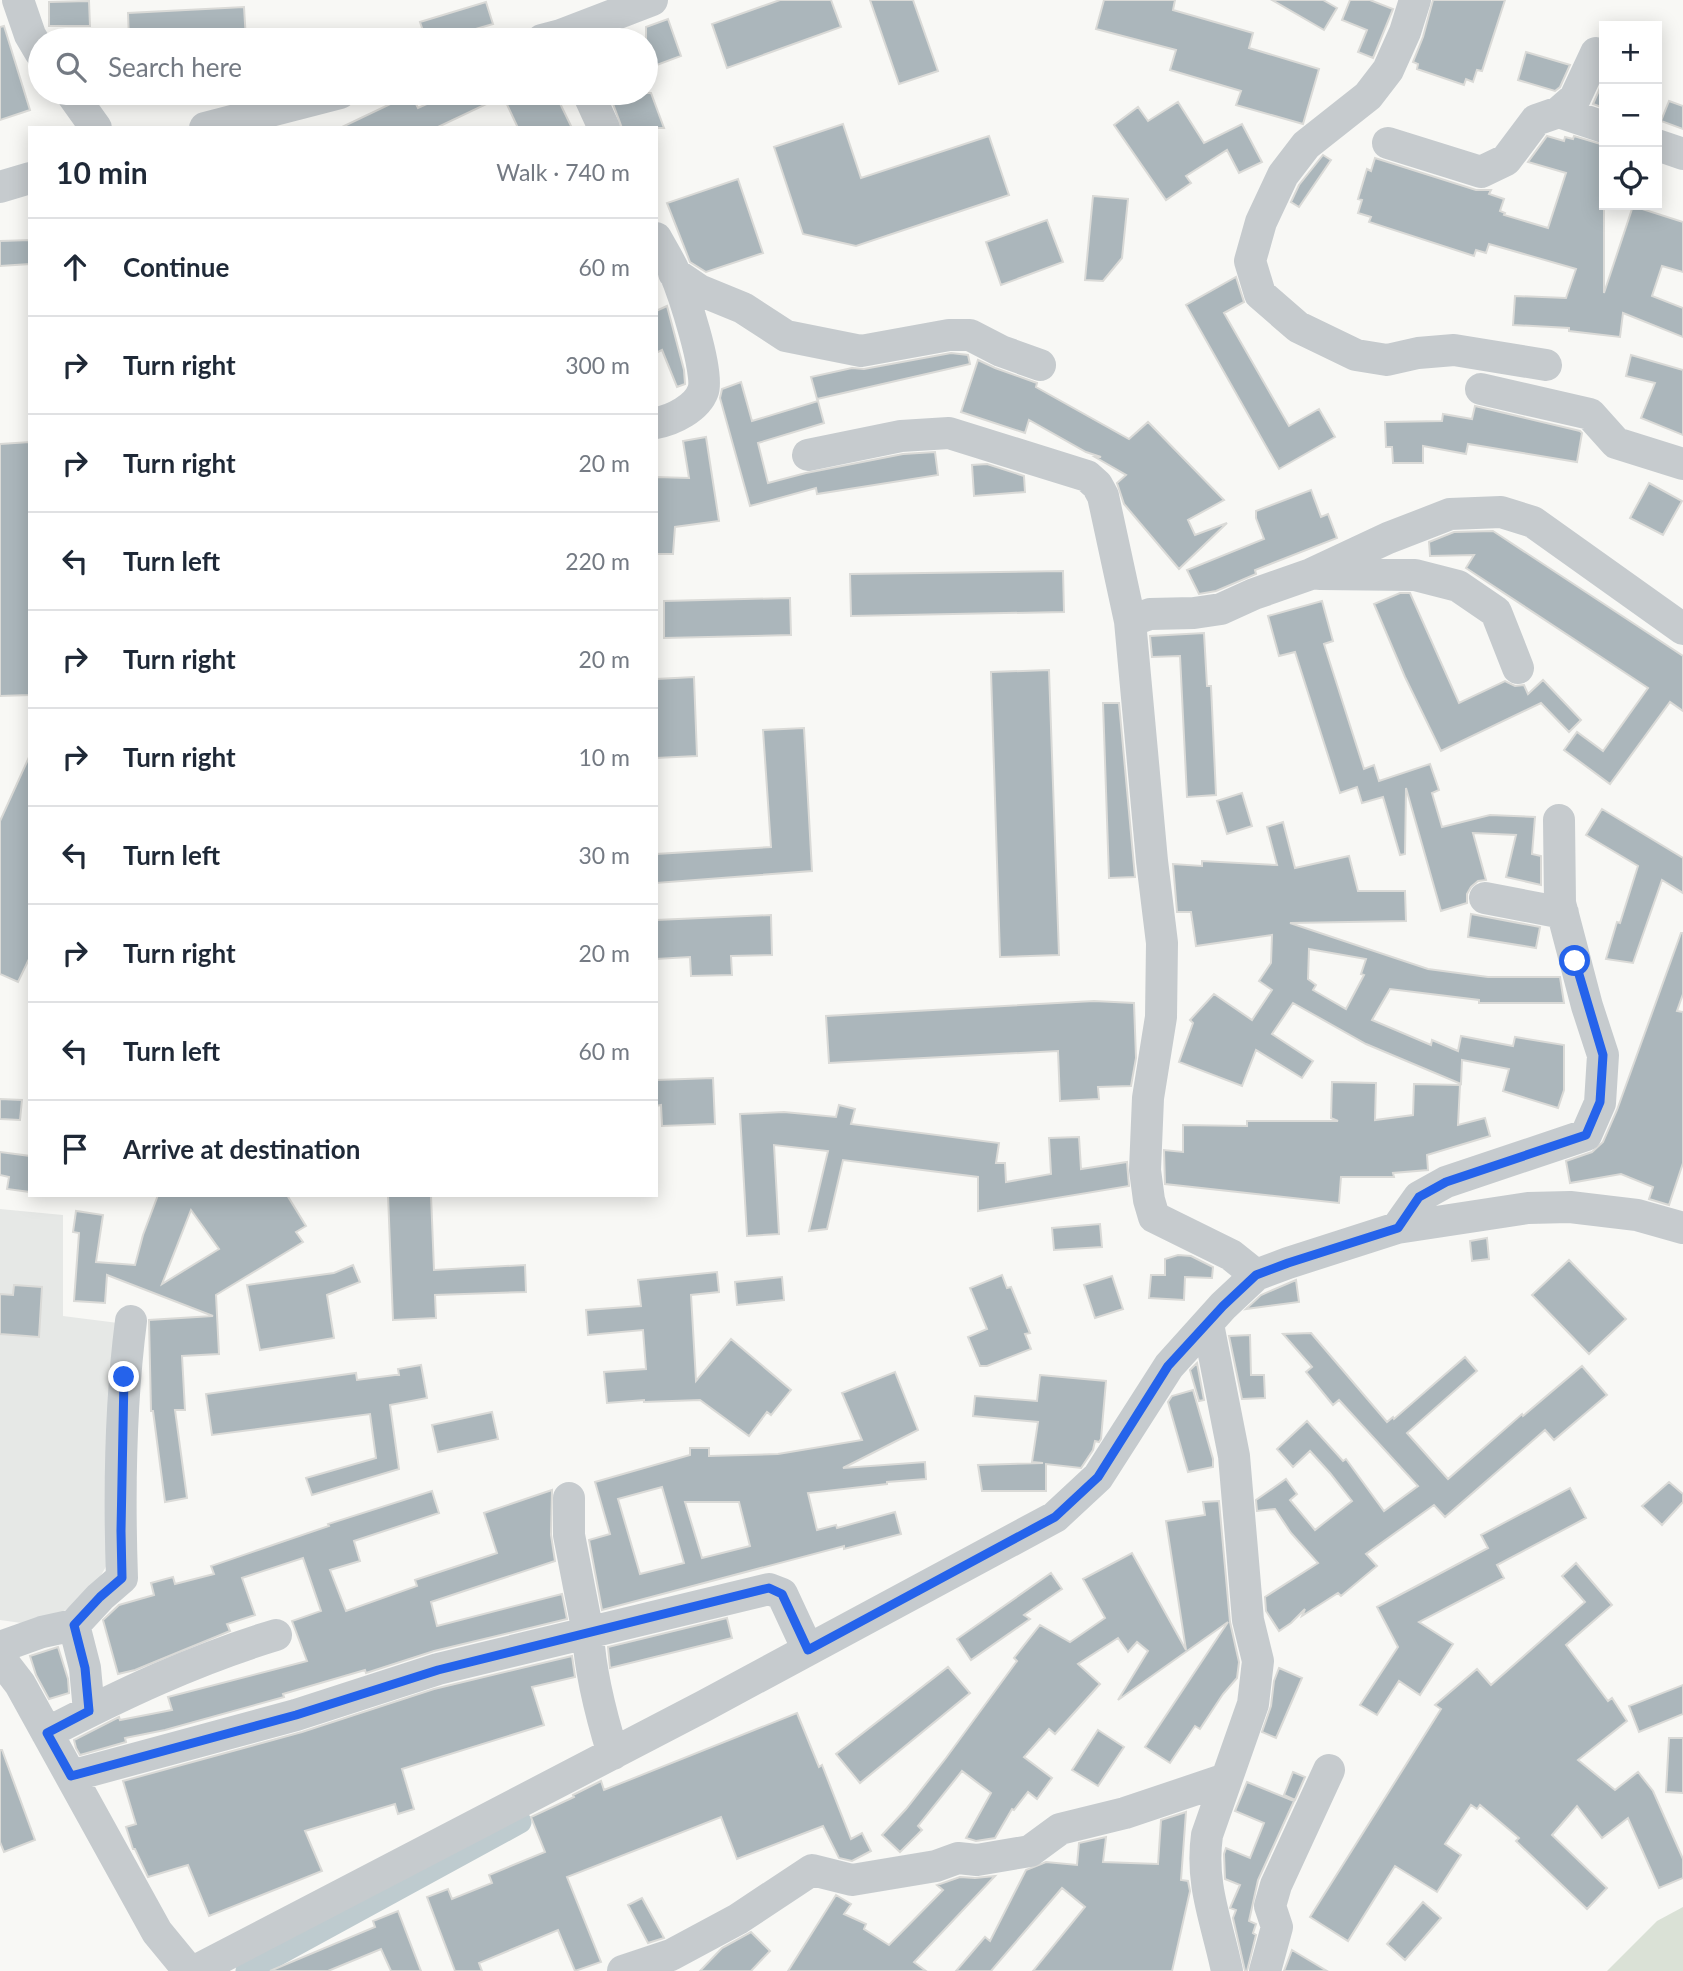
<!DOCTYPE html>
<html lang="en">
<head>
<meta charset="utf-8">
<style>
	:root { --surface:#fff; --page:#f2f2f3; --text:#1f2937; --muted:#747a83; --line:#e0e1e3 }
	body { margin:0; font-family:Lato,sans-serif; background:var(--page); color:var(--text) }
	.controls { position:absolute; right:21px; top:21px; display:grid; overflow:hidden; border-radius:0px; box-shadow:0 4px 18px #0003 }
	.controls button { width:63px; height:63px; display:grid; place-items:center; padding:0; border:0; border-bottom:2px solid var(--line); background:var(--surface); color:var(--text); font:35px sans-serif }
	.stop { position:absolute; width:21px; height:21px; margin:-16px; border:5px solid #2563eb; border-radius:50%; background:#fff }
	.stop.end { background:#2563eb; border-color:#fff; box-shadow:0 2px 7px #0008 }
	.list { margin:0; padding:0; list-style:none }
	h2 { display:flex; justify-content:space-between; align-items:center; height:91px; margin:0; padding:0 28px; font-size:30px }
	h2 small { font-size:23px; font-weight:400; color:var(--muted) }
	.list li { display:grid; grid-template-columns:46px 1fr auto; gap:21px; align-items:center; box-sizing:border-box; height:98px; padding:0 28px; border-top:2px solid var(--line) }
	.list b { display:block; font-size:26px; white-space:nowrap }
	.list em { font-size:23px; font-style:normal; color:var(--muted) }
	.icon { flex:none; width:38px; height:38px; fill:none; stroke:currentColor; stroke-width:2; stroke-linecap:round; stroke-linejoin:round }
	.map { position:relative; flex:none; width:1683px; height:1971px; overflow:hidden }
	.search { position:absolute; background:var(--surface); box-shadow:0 4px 18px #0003; left:28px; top:28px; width:630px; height:77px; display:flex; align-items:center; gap:18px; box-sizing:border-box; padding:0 24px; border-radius:38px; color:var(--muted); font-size:26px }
	.panel { position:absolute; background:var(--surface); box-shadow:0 4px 18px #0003; left:28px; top:126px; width:630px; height:1071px; border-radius:0px }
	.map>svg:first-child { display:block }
	.built { fill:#e6e8e6 }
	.green { fill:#dae1d6 }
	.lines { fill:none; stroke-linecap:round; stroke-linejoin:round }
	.canal { stroke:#becbcf; stroke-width:23 }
	.building { fill:#abb6bb; stroke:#dadad7; stroke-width:2; fill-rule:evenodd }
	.minor { stroke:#c6cbce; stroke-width:32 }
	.route { stroke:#2563eb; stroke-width:9 }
</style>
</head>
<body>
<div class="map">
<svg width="1683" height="1971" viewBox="0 0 1683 1971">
	<rect width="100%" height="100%" fill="#f8f8f5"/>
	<path class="built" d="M0 1209 63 1215V1316L118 1323 108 1563 92 1591 43 1626 0 1620Z"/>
	<path class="green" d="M1683 1907V1971H1607L1657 1921Z"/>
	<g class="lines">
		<path class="canal" d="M247 1971 520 1822"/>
	</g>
	<path class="building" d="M780 0H831L841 27 727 68 712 24Z
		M870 0H913L938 71 899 84Z
		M1104 0H1175L1173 10 1253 33 1249 48 1319 69 1303 124 1236 105 1241 91 1170 70 1176 50 1096 29Z
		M1272 0H1323L1337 8 1324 30Z
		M1350 0H1370L1393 9 1373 58 1358 52 1367 30 1342 20Z
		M1433 0H1505L1482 71 1477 70 1473 82 1466 79 1464 85 1417 69 1418 64 1413 62 1423 37Z
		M89 1 90 26H49V2Z
		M486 2 493 24 438 40H426L420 22Z
		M244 7 246 40H129L128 13Z
		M668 19 681 56 646 69V27Z
		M4 26 30 110 0 120V27Z
		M1526 52 1570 65 1560 87 1555 91 1518 80Z
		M1604 79V108L1593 104Z
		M451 93H555L572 128H518L503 96 436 128H340L411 94 418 108Z
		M609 93H651L664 128H622Z
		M1669 101 1683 106V129L1661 121Z
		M1178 102 1204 143 1242 124 1262 162 1239 173 1227 150 1186 176 1191 183 1166 200 1114 125 1138 107 1148 121Z
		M843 124 861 178 989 136 1009 195 856 246 803 234 774 147Z
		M1547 136 1564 141 1565 137 1573 139 1574 136 1604 145V293L1633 206 1683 222V272L1662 266 1652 296 1683 308V337L1623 313 1620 337 1569 331V328L1513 325 1515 296 1566 298 1576 269 1489 244 1486 253 1476 250 1474 256 1369 222 1371 217 1358 213 1362 200 1358 199 1367 169 1371 171 1375 158 1476 190H1491L1489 194 1504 199 1500 211 1505 213 1504 215 1548 228 1566 173 1528 162Z
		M1323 155 1331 160 1299 207 1291 202 1299 185Z
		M738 179 763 253 706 272 690 262 667 203Z
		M1093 196 1128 199 1122 258 1103 281 1085 280Z
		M1047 220 1063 262 1001 285 986 242Z
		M30 240V264L0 266V241Z
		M1236 277 1244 302 1224 313 1289 426 1319 409 1335 437 1279 469 1186 305Z
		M667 306 684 370 685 384 677 387 662 350 656 353V311Z
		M951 353 968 355 970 364 817 399 811 377 852 368 864 369Z
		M1631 355 1683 370V435L1641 418 1655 383 1626 376Z
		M978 360 995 368 1037 383 1036 387 1129 439 1148 422 1224 500 1188 520 1195 535 1227 523 1179 569 1124 504 1117 483 1126 475 1095 457H1101L1086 452 1029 420 1025 433 961 412Z
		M741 382 752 421 818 401 824 423 758 443 768 483 806 473 903 454 935 452 938 475 817 494 816 488 750 506 720 398 722 389Z
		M1475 406 1580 431 1582 433 1577 462 1468 444 1466 454 1423 446V463H1393L1392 447H1386L1385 422 1442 421 1443 414 1472 419Z
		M706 437 719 521 675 527 673 554H656V477L689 478 683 441Z
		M30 442V695L0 696V444Z
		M987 464 1024 476 1025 492 974 496 972 465Z
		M1649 483 1682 501 1663 535 1630 518Z
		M1311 490 1321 517 1328 514 1337 538 1255 570 1256 574 1216 591 1199 594 1187 570 1264 539 1256 518V511Z
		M1493 531 1683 656V711L1670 702 1610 784 1564 750 1577 732 1603 751 1648 688 1466 568 1474 555 1430 556 1429 542 1454 532Z
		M1063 571 1064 612 851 616 850 574Z
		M1400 593H1410L1459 703 1505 681 1515 686 1524 685 1528 694 1543 680 1581 720 1569 732 1541 703 1441 751 1405 677 1374 604Z
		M790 598 791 635 664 638V601Z
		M1322 601 1333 641 1324 644 1364 769 1374 765 1379 781 1430 764 1439 790 1432 793 1442 827 1490 815 1535 817 1532 854 1541 856V885L1506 877 1516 835 1473 833 1486 880 1478 881 1471 887 1467 894V903L1441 911 1406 788 1405 854 1400 855 1383 797 1362 803 1357 787 1340 793 1295 652 1279 656 1268 616Z
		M1204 633 1207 686H1211L1216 795 1187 797 1180 656 1152 657 1150 636Z
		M1049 670 1059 955 1000 957 991 672Z
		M694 677 697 756 656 758V679Z
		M1103 703H1119L1135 877 1109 878Z
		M804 728 812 871 656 883V854L771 847 763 730Z
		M30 755V957L18 982 0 974V821Z
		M1242 793 1252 826 1227 834 1217 801Z
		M1602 809 1683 858V893L1662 880 1633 963 1606 959 1617 922 1620 923 1638 866 1586 835Z
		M1283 822 1295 868 1349 856 1358 891H1405L1406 921 1290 923 1428 969 1488 977H1560L1564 1003H1479V1000L1390 989 1372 1020 1431 1045 1432 1040 1458 1051 1461 1036 1513 1046 1515 1037 1564 1045V1090L1558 1108 1503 1091 1509 1069 1462 1060 1461 1084 1366 1044 1293 1003 1272 1034 1313 1061 1302 1078 1256 1050 1242 1086 1179 1062 1193 1023 1190 1020 1214 994 1252 1020 1272 990 1259 981 1271 963 1272 935 1196 946 1191 912H1177L1173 864 1202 866V861L1277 865 1267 827ZM1309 949 1366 959 1361 974 1364 975 1346 1009 1313 990 1316 985 1308 979Z
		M1471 914 1540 927 1536 948 1468 937Z
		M771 915 772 955 731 956 732 975 691 976 690 957 656 959V920Z
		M1681 933H1683V994L1677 1011 1683 1012V1163L1669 1205 1649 1199 1653 1187 1621 1174 1570 1183 1566 1161 1592 1152 1603 1142 1617 1110Z
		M1094 1001 1134 1003 1136 1058 1131 1086 1098 1087 1099 1099 1060 1101 1058 1051 829 1063 826 1016Z
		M713 1078 715 1124 662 1126 661 1105 656 1106V1080Z
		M1332 1082 1376 1083 1375 1120 1413 1115 1414 1084 1460 1085 1458 1125 1485 1118 1490 1136 1427 1155 1428 1170 1393 1173 1394 1177H1341L1339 1203 1165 1184 1164 1150 1183 1152V1125L1247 1126V1121H1338L1331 1118Z
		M0 1099 22 1100 20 1120 0 1119Z
		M839 1105 855 1109 851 1124 999 1143 996 1163H1005L1006 1182 1051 1174 1049 1138 1079 1137 1081 1169 1127 1162 1129 1186 978 1211V1177L843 1160 827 1229 809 1231 828 1151 774 1145 779 1234 747 1236 740 1114 784 1112 836 1117Z
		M0 1152 30 1156V1192L7 1189 9 1177 0 1175Z
		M158 1195H287L306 1226 296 1232 303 1242 216 1295 219 1354 182 1356 185 1410H175L187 1498 165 1502 153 1411H151L149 1320 213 1316 107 1275 105 1303 74 1301 79 1233 73 1232 76 1211 103 1215 96 1262 135 1265 143 1235ZM191 1210 219 1249 162 1284Z
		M388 1195H431L434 1270 525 1265 526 1292 435 1295 436 1318 393 1320Z
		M1100 1224 1102 1247 1054 1250 1052 1228Z
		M1487 1238 1489 1259 1472 1261 1470 1241Z
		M1178 1255 1191 1256 1213 1267 1212 1278 1185 1277 1184 1300 1149 1298 1151 1275H1165V1259Z
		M1569 1260 1626 1319 1589 1354 1532 1295Z
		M353 1265 360 1282 327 1295 334 1338 260 1350 247 1285 334 1273Z
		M717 1272 719 1292 691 1295 696 1381 731 1339 791 1390 771 1415 767 1412 749 1436 700 1400 644 1402V1400L607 1403 604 1372 646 1369 643 1330 588 1335 586 1310 641 1306 638 1280Z
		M1002 1275 1007 1288 1011 1287 1030 1333 1025 1334 1031 1349 987 1366H980L968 1337 987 1329 970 1288Z
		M1112 1276 1123 1309 1095 1318 1084 1285Z
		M782 1277 784 1300 737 1305 735 1282Z
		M1296 1280 1299 1302 1246 1309 1261 1295Z
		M14 1285 42 1287 39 1337 0 1334V1294L13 1295Z
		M1311 1333 1387 1422 1393 1417 1394 1419 1465 1357 1477 1371 1407 1433 1448 1479 1522 1414 1523 1416 1582 1366 1607 1395 1554 1440 1545 1430 1445 1517 1434 1505 1366 1554 1377 1566 1341 1596 1338 1593 1302 1616 1305 1609 1291 1623 1279 1631 1266 1611 1265 1597 1318 1563 1291 1533 1275 1509 1257 1511 1256 1500 1286 1479 1297 1494 1290 1500 1315 1530 1352 1501 1330 1473 1310 1451 1293 1467 1277 1449 1307 1421 1343 1461 1346 1459 1384 1511 1418 1486 1339 1400 1333 1405 1306 1372 1312 1367 1283 1334Z
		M1250 1335 1251 1375H1264L1265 1398 1242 1399 1229 1336Z
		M1197 1363 1204 1400 1199 1401 1190 1370Z
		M421 1365 427 1398 390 1405 399 1469 312 1495 306 1478 376 1458 370 1414 212 1435 206 1394 356 1373 357 1380 395 1375H399L398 1369Z
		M895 1372 918 1430 843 1468 925 1462 926 1479 887 1482V1484L808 1493 817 1530 836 1525 837 1528 895 1512 901 1534 844 1549V1546L602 1610 589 1540 610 1534 595 1482 690 1455V1448H709V1456L778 1454 862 1440 842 1393ZM662 1487 684 1563 640 1574 618 1499ZM685 1502H739L750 1546 702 1558Z
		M1040 1375 1106 1381 1101 1439 1099 1442 1095 1441 1093 1450 1081 1468 1046 1464V1491H982L978 1465 1043 1463 1032 1462 1038 1422 973 1416 975 1396 1037 1401Z
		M1193 1390 1213 1459V1467L1188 1472 1168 1402 1172 1396Z
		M492 1412 498 1439 438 1452 432 1425Z
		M1669 1482 1683 1494V1502L1662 1525 1642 1506Z
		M1570 1488 1586 1518 1497 1565 1504 1578 1419 1622 1453 1644 1420 1695 1399 1681 1377 1715 1360 1705 1398 1647 1377 1607 1488 1548 1481 1535Z
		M552 1490 551 1535 555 1561 431 1602 437 1626 562 1594 567 1619 434 1651 366 1673 365 1670 283 1694 284 1697 165 1730 125 1738 126 1742 80 1755 76 1748 74 1740 119 1717 120 1720 172 1710 168 1697 307 1661 292 1621 321 1611 303 1558 242 1578 255 1615 227 1624 230 1631 135 1670 118 1674 103 1620 119 1605 154 1595 151 1583 173 1577 175 1584 214 1574 211 1566 329 1526 328 1524 432 1491 439 1513 354 1541 360 1561 330 1570 346 1611 417 1586 415 1580 497 1553 484 1513Z
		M1219 1501 1230 1622 1239 1662 1237 1678 1223 1694 1200 1729 1195 1726 1170 1763 1145 1747 1228 1622 1118 1700 1148 1651 1137 1642 1128 1652 1118 1638 1078 1664 1100 1684 1055 1734 1049 1729 1024 1757 1052 1778 1037 1799 1028 1792 1014 1810 1012 1809 995 1838 976 1841 966 1838 991 1793 962 1771 918 1826 922 1830 900 1852 882 1835 906 1809 946 1758 1017 1661 1014 1658 1040 1625 1070 1642 1105 1618 1083 1579 1132 1553 1186 1650 1166 1521 1205 1515 1203 1502Z
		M1576 1563 1612 1605 1566 1645 1608 1701 1612 1698 1627 1721 1578 1760 1615 1790 1638 1772 1653 1791 1683 1859V1878L1659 1888 1628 1818 1602 1838 1577 1806 1552 1835 1607 1888 1587 1909 1516 1841 1519 1838 1480 1805 1477 1809 1471 1805 1445 1844 1461 1855 1437 1892 1395 1866 1348 1941 1310 1917 1441 1709 1435 1705 1477 1669 1491 1685 1585 1602 1562 1576Z
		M1051 1573 1062 1589 1024 1615 1030 1619 971 1660 957 1639Z
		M727 1618 732 1638 610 1668 608 1647Z
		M58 1647 68 1679 69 1693 49 1699 36 1675 30 1656Z
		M572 1656 575 1677 532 1687 544 1725 402 1769 414 1809 398 1814 395 1804 305 1831 322 1871 209 1916 188 1865 148 1877 135 1849H133L126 1827 136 1824 123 1781 302 1732 434 1689Z
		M948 1667 970 1693 860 1783 836 1754Z
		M1279 1668 1302 1678 1276 1738 1262 1732 1271 1706 1274 1681Z
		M1683 1685V1714L1639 1732 1629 1706Z
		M797 1713 819 1767 822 1765 851 1839 862 1833 871 1851 852 1861 839 1858 823 1826 737 1859 721 1817 567 1877 601 1962 575 1971 558 1930 479 1963 482 1971H455L427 1897 448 1889 452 1899 492 1883 489 1875 545 1852 531 1817 574 1797 573 1795 601 1781 604 1790Z
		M1098 1730 1124 1747 1098 1786 1072 1770Z
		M1669 1738H1683V1793L1666 1792Z
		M0 1750H2L35 1840 4 1852 0 1842Z
		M1293 1772 1305 1777 1295 1800 1284 1795Z
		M1247 1782 1294 1801 1258 1880 1249 1921 1256 1924 1253 1933 1256 1935 1247 1971H1245L1233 1918 1236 1910 1230 1908 1240 1885 1225 1879 1224 1854 1226 1848 1250 1858 1264 1823 1235 1811Z
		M1186 1812 1181 1880 1188 1881 1190 1891 1172 1971H1033L1085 1907 1062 1888 991 1971H956L985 1937 990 1941 1026 1870 1046 1862 1077 1865 1079 1843 1106 1837 1103 1862 1158 1864 1161 1820Z
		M995 1876 914 1962 926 1971H788L836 1895 851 1904 844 1914 866 1924 864 1929 889 1945 943 1890 937 1885 960 1877 975 1878Z
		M642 1898 664 1938 648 1943 628 1905Z
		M1423 1902 1441 1918 1405 1960 1387 1944Z
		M398 1911 421 1971H391L381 1949 328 1971H270L375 1927 373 1921Z
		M751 1932 770 1951 751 1971H700L722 1948Z
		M1292 1950 1327 1971H1284Z"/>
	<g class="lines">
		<path class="minor" d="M18 0 30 35 40 52
			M1415 0 1405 32 1388 70 1368 96 1306 145 1283 175 1261 222 1250 261 1260 294 1298 327 1356 355 1387 360 1418 353 1454 350 1546 365
			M542 40 561 35 652 0
			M71 93 96 128
			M588 93 604 128
			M1559 112 1575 98 1596 53
			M205 128 340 93
			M1388 143 1481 172 1506 160 1536 120 1559 112 1604 127
			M1657 145 1683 154
			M0 187 30 178
			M656 238C662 249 669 260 674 271 683 292 710 373 703 391 697 408 673 420 656 423
			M674 273 699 290 743 308 786 336 861 351 949 335H970L1001 351 1040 365
			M1481 389 1590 414 1616 443 1683 464
			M808 455 901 436 949 433 1087 476 1097 485 1103 496 1130 621
			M1320 574 1415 575 1458 586 1496 612 1518 668
			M1485 898 1563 913
			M1397 1228 1419 1197 1446 1182 1586 1135 1600 1103 1603 1055 1587 1006 1560 903 1559 820
			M1256 1275 1231 1255 1154 1217 1149 1200 1145 1170 1148 1098 1161 1017 1162 943 1152 861 1130 621 1150 614 1194 613 1221 609 1254 594 1311 574 1388 538 1450 514 1501 512 1533 522 1683 629
			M1208 1324 1234 1456 1248 1620 1258 1661 1253 1704 1207 1835C1200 1885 1217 1922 1227 1971
			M569 1498V1535L588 1633C590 1673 601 1715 613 1754
			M0 1647 42 1632 74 1625
			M0 1658 20 1684 157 1932 189 1971
			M89 1711 85 1668 74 1625 100 1597 122 1578C119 1492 120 1406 131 1321
			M47 1733C120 1695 196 1659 276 1635
			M71 1776 296 1715 438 1669 769 1589 782 1594 808 1650
			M195 1971 704 1706 1055 1517 1098 1477 1169 1366 1223 1306 1256 1275 1288 1263 1397 1228 1528 1208 1570 1207 1637 1215 1683 1228
			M623 1971 671 1955 738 1919 812 1870 852 1880 936 1866 958 1858 977 1860 1030 1851 1060 1829 1125 1813 1226 1779
			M1265 1971 1277 1927 1270 1906 1276 1885 1329 1770"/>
	</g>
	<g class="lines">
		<path class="route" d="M124 1377 121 1531 122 1578 100 1597 74 1625 85 1668 89 1711 47 1733 71 1776 296 1715 438 1670 769 1588 782 1594 808 1650 1055 1517 1098 1477 1168 1366 1223 1306 1256 1275 1288 1263 1398 1228 1419 1197 1446 1182 1586 1135 1600 1102 1603 1055 1575 961"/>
	</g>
</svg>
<div class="controls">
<button>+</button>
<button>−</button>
<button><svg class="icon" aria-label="locate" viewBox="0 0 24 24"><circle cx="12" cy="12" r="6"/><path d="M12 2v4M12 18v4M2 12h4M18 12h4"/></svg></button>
</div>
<div class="stop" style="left:1575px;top:961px"></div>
<div class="stop end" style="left:124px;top:1377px"></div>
<div class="search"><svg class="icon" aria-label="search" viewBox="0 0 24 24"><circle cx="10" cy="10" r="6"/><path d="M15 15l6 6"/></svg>Search here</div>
<section class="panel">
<h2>10 min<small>Walk · 740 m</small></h2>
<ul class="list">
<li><svg class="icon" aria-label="ahead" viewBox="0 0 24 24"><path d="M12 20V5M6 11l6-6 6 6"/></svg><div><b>Continue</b></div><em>60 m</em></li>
<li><svg class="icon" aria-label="right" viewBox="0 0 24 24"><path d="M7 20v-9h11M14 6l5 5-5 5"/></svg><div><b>Turn right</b></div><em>300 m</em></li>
<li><svg class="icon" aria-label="right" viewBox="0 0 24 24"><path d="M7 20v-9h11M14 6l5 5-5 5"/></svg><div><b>Turn right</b></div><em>20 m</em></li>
<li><svg class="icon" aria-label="left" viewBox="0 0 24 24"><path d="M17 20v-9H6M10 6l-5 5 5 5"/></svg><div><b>Turn left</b></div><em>220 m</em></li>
<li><svg class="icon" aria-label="right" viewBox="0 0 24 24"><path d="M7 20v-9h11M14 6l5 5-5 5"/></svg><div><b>Turn right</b></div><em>20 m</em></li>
<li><svg class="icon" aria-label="right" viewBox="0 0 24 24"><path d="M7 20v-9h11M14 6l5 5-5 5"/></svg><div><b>Turn right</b></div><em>10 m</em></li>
<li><svg class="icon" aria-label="left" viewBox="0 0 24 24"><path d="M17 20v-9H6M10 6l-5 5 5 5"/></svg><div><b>Turn left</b></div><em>30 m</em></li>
<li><svg class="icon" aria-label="right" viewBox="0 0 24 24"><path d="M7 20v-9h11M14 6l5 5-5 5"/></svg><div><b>Turn right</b></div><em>20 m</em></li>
<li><svg class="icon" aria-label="left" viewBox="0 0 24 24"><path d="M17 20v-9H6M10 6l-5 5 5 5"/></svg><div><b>Turn left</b></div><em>60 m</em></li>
<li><svg class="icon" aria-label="arrive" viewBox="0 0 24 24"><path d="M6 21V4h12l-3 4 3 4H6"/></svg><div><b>Arrive at destination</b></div></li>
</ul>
</section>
</div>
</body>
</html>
